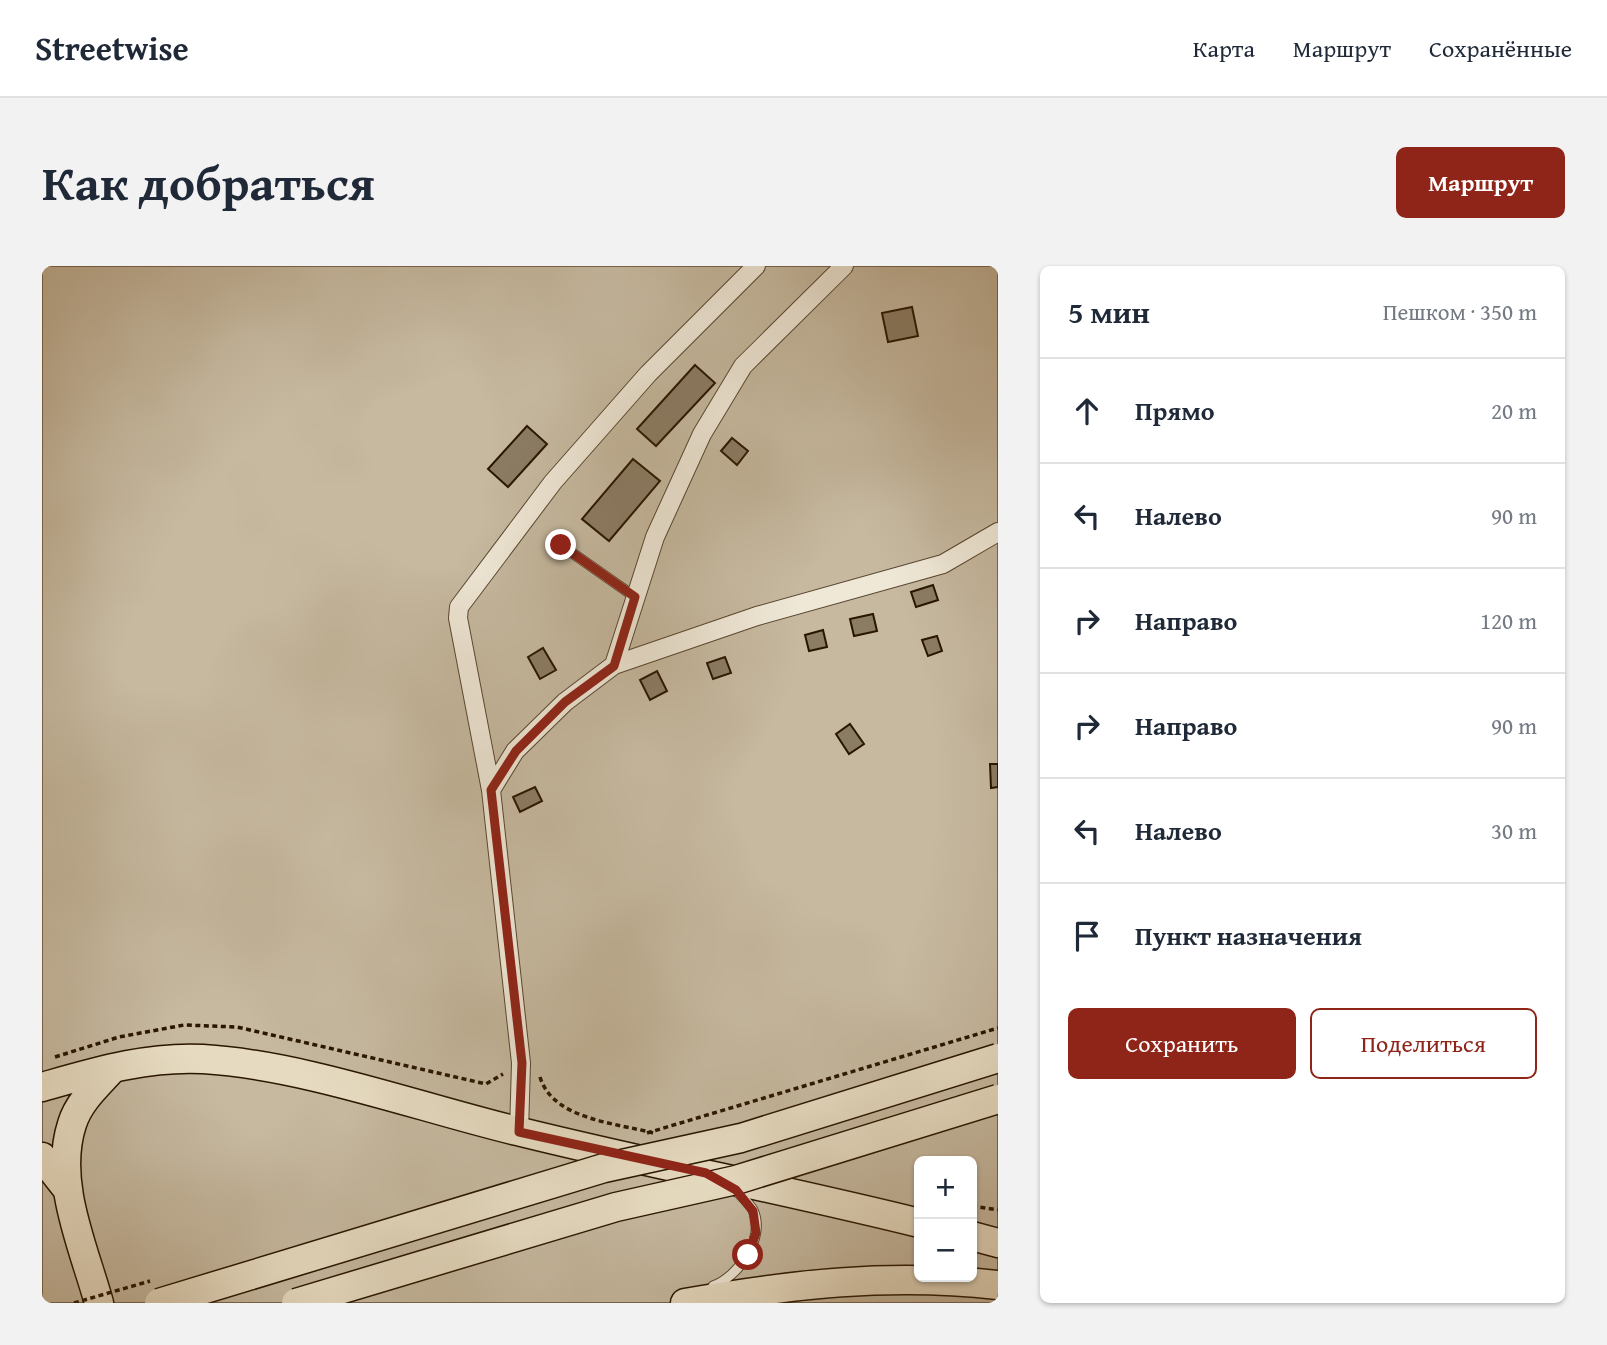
<!DOCTYPE html>
<html lang="ru">
<head>
<meta charset="utf-8">
<style>
	:root { --surface:#fff; --page:#f2f2f3; --text:#1f2937; --muted:#747a83; --line:#e0e1e3; --accent:#8f2418 }
	body { margin:0; font-family:"Gentium Book Plus",serif; background:var(--page); color:var(--text) }
	.controls { position:absolute; right:21px; bottom:21px; display:grid; overflow:hidden; border-radius:10px; box-shadow:0 2px 5px #0004 }
	.controls button { width:63px; height:63px; display:grid; place-items:center; padding:0; border:0; border-bottom:2px solid var(--line); background:var(--surface); color:var(--text); font:35px sans-serif }
	.stop { position:absolute; width:21px; height:21px; margin:-16px; border:5px solid #8f2418; border-radius:50%; background:#fff }
	.stop.end { background:#8f2418; border-color:#fff; box-shadow:0 2px 7px #0008 }
	.list { margin:0; padding:0; list-style:none }
	h2 { display:flex; justify-content:space-between; align-items:center; height:91px; margin:0; padding:0 28px; font-size:30px }
	h2 small { font-size:23px; font-weight:400; color:var(--muted) }
	.list li { display:grid; grid-template-columns:46px 1fr auto; gap:21px; align-items:center; box-sizing:border-box; height:105px; padding:0 28px; border-top:2px solid var(--line) }
	.list b { display:block; font-size:26px; white-space:nowrap }
	.list em { font-size:23px; font-style:normal; color:var(--muted) }
	.actions { display:flex; gap:14px; padding:21px 28px }
	.actions a { flex:1; padding:16px 0; border:2px solid var(--accent); border-radius:10px; text-align:center; font-size:24px; color:var(--accent) }
	.actions .main { background:var(--accent); color:#fff }
	.icon { flex:none; width:38px; height:38px; fill:none; stroke:currentColor; stroke-width:2; stroke-linecap:round; stroke-linejoin:round }
	.map { position:relative; flex:none; width:956px; height:1037px; overflow:hidden; border-radius:10px }
	header { display:flex; align-items:center; gap:42px; box-sizing:border-box; height:98px; padding:0 35px; background:var(--surface); border-bottom:2px solid var(--line) }
	header strong { font-size:33px }
	nav { display:flex; gap:38px; margin-inline-start:auto; font-size:24px }
	.intro { display:flex; align-items:center; justify-content:space-between; box-sizing:border-box; height:168px; padding:0 42px }
	h1 { margin:0; font-size:49px }
	.button { padding:18px 32px; border-radius:10px; background:var(--accent); color:#fff; font-size:24px; font-weight:700 }
	main { display:flex; gap:42px; padding:0 42px }
	aside { flex:1; background:var(--surface); border-radius:10px; box-shadow:0 2px 5px #0004 }
	.map>svg:first-child { display:block }
	.green { fill:#c6b9a0; stroke:#786750; stroke-width:2; fill-rule:evenodd }
	.building { fill:#8b7c64; stroke:#291500; stroke-width:2 }
	.lines { fill:none; stroke-linecap:round; stroke-linejoin:round }
	.lane-casing { stroke:#584630; stroke-width:11 }
	.street-casing { stroke:#584630; stroke-width:20 }
	.primary-casing { stroke:#291500; stroke-width:31 }
	.path { stroke:#291500; stroke-width:3.5; stroke-dasharray:5 3.5; stroke-linecap:butt }
	.lane { stroke:#efe8d7; stroke-width:9 }
	.street { stroke:#efe8d7; stroke-width:18 }
	.primary { stroke:#e6dbc1; stroke-width:28 }
	.primary-bridge-casing { stroke:#291500; stroke-width:31; stroke-linecap:butt }
	.path-bridge { stroke:#291500; stroke-width:3.5; stroke-dasharray:5 3.5; stroke-linecap:butt }
	.primary-bridge { stroke:#e6dbc1; stroke-width:28 }
	.route { stroke:#8f2418; stroke-width:9 }
</style>
</head>
<body>
<header>
<strong>Streetwise</strong>
<nav><a>Карта</a><a>Маршрут</a><a>Сохранённые</a></nav>
</header>
<div class="intro"><h1>Как добраться</h1><a class="button">Маршрут</a></div>
<main>
<div class="map">
<svg width="956" height="1037" viewBox="0 0 956 1037">
	<rect width="100%" height="100%" fill="#e6dbc1"/>
	<filter id="stains"><feTurbulence type="fractalNoise" baseFrequency=".00286" numOctaves="4"/><feColorMatrix values="0 0 0 0 .2 0 0 0 0 .09 0 0 0 0 .02 0 0 0 .5 -.17"/></filter>
	<radialGradient id="worn" r=".72"><stop offset=".6" stop-color="#630" stop-opacity="0"/><stop offset="1" stop-color="#630" stop-opacity=".3"/></radialGradient>
	<path class="green" d="M0 0H956V1037H0ZM877 895H930V1011H877Z"/>
	<path class="building" d="M870 41 876 70 846 76 840 47Z
		M653 99 673 117 614 180 595 163Z
		M485 160 505 178 466 221 446 203Z
		M690 172 706 185 695 199 679 185Z
		M591 193 618 215 567 275 540 253Z
		M891 319 896 334 874 341 869 326Z
		M831 348 835 365 812 370 808 353Z
		M781 364 785 381 767 385 763 369Z
		M895 370 900 385 886 390 880 374Z
		M501 382 514 404 498 413 486 391Z
		M683 391 689 407 671 413 665 397Z
		M615 405 625 425 608 434 598 414Z
		M808 458 822 478 807 488 794 468Z
		M948 498H956V521L949 522Z
		M493 521 500 535 478 546 471 531Z"/>
	<g class="lines">
		<g class="lane-casing">
			<path id="lane" d="M519 279 593 331
				M671 1020C696 1011 724 972 711 944 707 937 698 929 693 923"/>
		</g>
		<g class="street-casing">
			<path id="street" d="M572 399 715 350 901 298 956 266
				M449 524 473 485 523 436 572 399 613 271 660 168 701 100 802 0
				M477 866 479 797 449 524 416 352 417 341 511 216 606 108 714 0"/>
		</g>
		<g class="primary-casing">
			<path id="primary" d="M0 821C53 806 105 790 161 793 261 799 376 841 475 865 608 898 744 924 877 957
				M0 891 25 923
				M930 970 956 977
				M57 1037C42 982 11 916 30 858 37 835 56 819 71 802
				M643 1037C750 1018 847 1007 956 1019"/>
		</g>
		<path class="path" d="M13 791 77 771 142 759 195 761 444 818 461 808
			M498 811C511 854 575 857 611 867
			M930 940 956 944"/>
		<use href="#lane" class="lane"/>
		<use href="#street" class="street"/>
		<use href="#primary" class="primary"/>
		<g class="primary-bridge-casing">
			<path id="primary-bridge" d="M117 1037 562 902 699 872 956 792
				M254 1037 574 941 694 914 956 833"/>
		</g>
		<path class="path-bridge" d="M605 867 956 762
			M32 1037 108 1015"/>
		<use href="#primary-bridge" class="primary-bridge"/>
	</g>
	<g class="lines">
		<path class="route" d="M519 279 593 331 572 400 523 436 474 485 449 524 480 797 477 866 664 907 694 924 711 945 714 967 706 989"/>
	</g>
	<rect width="100%" height="100%" filter="url(#stains)"/>
	<rect width="100%" height="100%" fill="url(#worn)"/>
</svg>
<div class="controls">
<button>+</button>
<button>−</button>
</div>
<div class="stop" style="left:706px;top:989px"></div>
<div class="stop end" style="left:519px;top:279px"></div>
</div>
<aside>
<h2>5 мин<small>Пешком · 350 m</small></h2>
<ul class="list">
<li><svg class="icon" aria-label="ahead" viewBox="0 0 24 24"><path d="M12 20V5M6 11l6-6 6 6"/></svg><div><b>Прямо</b></div><em>20 m</em></li>
<li><svg class="icon" aria-label="left" viewBox="0 0 24 24"><path d="M17 20v-9H6M10 6l-5 5 5 5"/></svg><div><b>Налево</b></div><em>90 m</em></li>
<li><svg class="icon" aria-label="right" viewBox="0 0 24 24"><path d="M7 20v-9h11M14 6l5 5-5 5"/></svg><div><b>Направо</b></div><em>120 m</em></li>
<li><svg class="icon" aria-label="right" viewBox="0 0 24 24"><path d="M7 20v-9h11M14 6l5 5-5 5"/></svg><div><b>Направо</b></div><em>90 m</em></li>
<li><svg class="icon" aria-label="left" viewBox="0 0 24 24"><path d="M17 20v-9H6M10 6l-5 5 5 5"/></svg><div><b>Налево</b></div><em>30 m</em></li>
<li><svg class="icon" aria-label="arrive" viewBox="0 0 24 24"><path d="M6 21V4h12l-3 4 3 4H6"/></svg><div><b>Пункт назначения</b></div></li>
</ul>
<div class="actions"><a class="main">Сохранить</a><a>Поделиться</a></div>
</aside>
</main>
</body>
</html>
